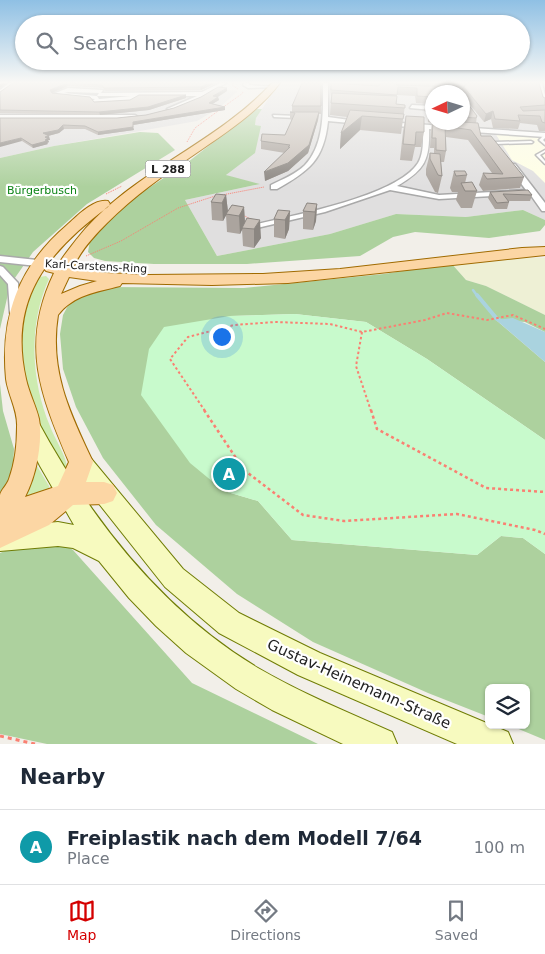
<!DOCTYPE html>
<html lang="en">
<head>
<meta charset="utf-8">
<style>
	:root { --surface:#fff; --page:#f6f6f7; --text:#1f2937; --muted:#747a83; --line:#e0e1e3; --accent:#d40000 }
	body { margin:0; font-family:"DejaVu Sans",sans-serif; background:var(--page); color:var(--text) }
	.controls { position:absolute; right:15px; bottom:15px; display:grid; overflow:hidden; border-radius:8px; box-shadow:0 1px 4px #0004 }
	.controls button { width:45px; height:45px; display:grid; place-items:center; padding:0; border:0; border-bottom:1px solid var(--line); background:var(--surface); color:var(--text); font:25px sans-serif }
	.compass { position:absolute; left:425px; top:85px; width:45px; height:45px; border-radius:50%; background:var(--surface); box-shadow:0 1px 4px #0004; rotate:266deg }
	.you { position:absolute; left:221px; top:336px; width:18px; height:18px; margin:-12px; border:4px solid #fff; border-radius:50%; background:#1a73e8; box-shadow:0 0 0 8px #1a73e833 }
	.badge { display:grid; place-items:center; width:32px; height:32px; border-radius:50%; background:var(--accent); color:#fff; font-size:16px; font-weight:700 }
	.pin { position:absolute; translate:-50% -50%; border:2px solid #fff; box-shadow:0 1px 5px #0006 }
	.list { margin:0; padding:0; list-style:none }
	h2 { display:flex; justify-content:space-between; align-items:center; height:65px; margin:0; padding:0 20px; font-size:21px }
	h2 small { font-size:16px; font-weight:400; color:var(--muted) }
	.list li { display:grid; grid-template-columns:32px 1fr auto; gap:15px; align-items:center; box-sizing:border-box; height:75px; padding:0 20px; border-top:1px solid var(--line) }
	.list b { display:block; font-size:19px; white-space:nowrap }
	.list p { margin:0; font-size:16px; white-space:nowrap; color:var(--muted) }
	.list em { font-size:16px; font-style:normal; color:var(--muted) }
	.icon { flex:none; width:28px; height:28px; fill:none; stroke:currentColor; stroke-width:2; stroke-linecap:round; stroke-linejoin:round }
	.map { position:relative; flex:none; width:545px; height:744px; overflow:hidden }
	.search { position:absolute; background:var(--surface); box-shadow:0 1px 4px #0004; left:15px; right:15px; top:15px; height:55px; display:flex; align-items:center; gap:12px; box-sizing:border-box; padding:0 18px; border-radius:28px; color:var(--muted); font-size:19px }
	.sheet { height:140px; background:var(--surface) }
	nav { display:flex; justify-content:space-around; align-items:center; box-sizing:border-box; height:70px; border-top:1px solid var(--line); background:var(--surface); font-size:14px; color:var(--muted) }
	nav a { display:grid; justify-items:center; gap:2px }
	nav .on { color:var(--accent) }
	.map>svg:first-child { display:block }
	.residential { fill:#e0dfdf; fill-rule:evenodd }
	.education { fill:#ffffe5 }
	.farmland { fill:#eef0d5 }
	.grass { fill:#cdebb0 }
	.forest { fill:#add19e }
	.park { fill:#c8facc }
	.water { fill:#aad3df }
	.lines { fill:none; stroke-linecap:round; stroke-linejoin:round }
	.stream-far1 { stroke:#aad3df; stroke-width:2.5 }
	.stream { stroke:#aad3df; stroke-width:4 }
	.lane-casing { stroke:#a9a9a9; stroke-width:3 }
	.street-casing { stroke:#a9a9a9; stroke-width:3 }
	.secondary-casing { stroke:#707d05; stroke-width:2 }
	.primary-casing { stroke:#a06b00; stroke-width:2 }
	.path-far3 { stroke:#fa8072; stroke-width:1; stroke-dasharray:1 1; stroke-linecap:butt }
	.path-far2 { stroke:#fa8072; stroke-width:2; stroke-dasharray:2.5 2.5; stroke-linecap:butt }
	.path-far1 { stroke:#fa8072; stroke-width:2.5; stroke-dasharray:3 3; stroke-linecap:butt }
	.path { stroke:#fa8072; stroke-width:3; stroke-dasharray:4 4; stroke-linecap:butt }
	.lane { fill:#fff; fill-rule:evenodd }
	.street { fill:#fff; fill-rule:evenodd }
	.secondary { fill:#f7fabf; fill-rule:evenodd }
	.primary { fill:#fcd6a4; fill-rule:evenodd }
	.wall { fill:#aba49e }
	.shaded-wall { fill:#8b8681 }
	.building { fill:#c7bfb8; stroke:#8b8681 }
	.labels { text-anchor:middle; stroke-width:4.5; stroke-linejoin:round; paint-order:stroke }
	.shield { fill:#fff; stroke:#646464; stroke-width:1 }
	.shield-label { font-size:11px; font-weight:bold; fill:#222 }
	.far-park-label { font-size:11px; fill:#0c8416; stroke:#fff }
	.far-street-label { font-size:11px; fill:#222; stroke:#fff }
	.near-street-label { font-size:15px; fill:#222; stroke:#fff }
</style>
</head>
<body>
<div class="map">
<svg width="545" height="744" viewBox="0 0 545 744">
	<rect width="100%" height="100%" fill="#f2efe9"/>
	<path class="residential" d="M0 83H226L217 89 238 91 219 108 197 121 54 146 0 158Z
		M279 83H545V220L523 210 466 217 396 214 330 234 217 256 185 200 259 184 226 176 260 126 255 125 256 118ZM432 92H462V122H432Z"/>
	<path class="education" d="M495 133 545 137V183L533 171 512 160Z"/>
	<path class="farmland" d="M495 257 545 258V315L486 286 466 280 451 263Z"/>
	<path class="grass" d="M46 276 49 279C28 324 31 381 50 426 54 438 70 461 67 473L41 432 27 394 19 346 26 296 39 277Z
		M37 466 49 486V491L34 499 18 498 30 470Z"/>
	<path class="forest" d="M256 109H262L256 118 255 125 261 126 255 153 226 175 260 184 185 200 217 256 330 234 396 214 466 217 523 210 545 220V225L540 231 489 238 415 232 393 237 360 256 247 264H154L105 261 94 258 88 252 90 240 106 221 135 197 188 162Z
		M140 132 158 133 175 150 87 204 33 252 10 285 0 329V158L54 146Z
		M451 263 466 280 486 286 545 315V332L525 322 496 320 545 362V440L427 359 366 322 295 314 230 316 224 491 258 501 292 540 477 555 501 536 523 538 545 554V740L509 725H526V688H489V717L428 693 313 642 237 594 156 525 103 458 76 407 63 369 60 334 63 315 71 300 108 287 244 288 384 274Z
		M0 384 3 411 14 449 13 469 6 489 0 496Z
		M59 541 73 550 192 683 318 744H47L0 734V553L10 549Z"/>
	<path class="park" d="M295 314 366 322 427 359 545 440V554L523 538 501 536 477 555 292 540 258 501 224 491 190 463 141 395 149 349 164 327 230 316Z"/>
	<path class="water" d="M513 318 545 332V362L496 320Z"/>
	<g class="lines">
		<path class="stream-far1" d="M473 290 478 297"/>
		<path class="stream" d="M477 295 497 319 501 321"/>
		<g class="lane-casing">
			<path id="lane" d="M273 115 297 116 298 117 297 118 274 117Z
				M544 135H545V138L543 140 545 142V145L539 140Z
				M531 141 533 142 532 143 495 144 493 143 495 142Z
				M545 150V152L540 155 545 161V164L536 155Z"/>
		</g>
		<g class="street-casing">
			<path id="street" d="M9 83H15L0 94V90Z
				M220 83H226L191 103 169 112 167 109 197 96H139L130 101 95 103 92 101 95 99 53 94 68 88 103 90 101 93 68 92 64 93 97 96 99 99 131 96H97L99 93 202 92Z
				M245 83H249V85L275 87 248 88 243 85Z
				M323 83H328V117L364 122 361 124 328 121C324 160 309 171 277 189H271V185C283 179 296 174 305 165 325 144 323 109 323 83Z
				M537 83H542L545 95V106L542 104Z
				M412 105 432 106V110L410 108Z
				M0 115H135L138 117 135 119H0Z
				M386 122 545 133V137L429 129C430 161 424 170 397 186L439 195 526 190 508 166 512 164H515L545 203V211H542L530 194 439 199 390 190 325 212 257 228V224C295 215 397 196 418 163 424 153 423 139 423 128L384 125Z
				M0 256 37 260 42 263 37 266 0 262Z
				M0 266 3 267 18 283 20 313 19 315 15 316 10 313 8 284 0 275Z"/>
		</g>
		<g class="secondary-casing">
			<path id="secondary" d="M29 416 36 418C90 518 160 609 258 668 301 693 347 712 392 732L397 744H343L272 710 236 689 186 653 156 626 129 598 99 561 73 548 58 546 0 551V527L58 522 74 525 40 466 19 424 22 418Z
				M81 453 89 456 183 569 239 613 320 653 508 732 513 744H457L298 675 219 633 165 587 96 500 70 462 73 456Z"/>
		</g>
		<g class="primary-casing">
			<path id="primary" d="M272 83H280C257 113 225 133 195 154 164 175 134 196 107 223 94 236 80 251 73 268L106 273 148 275 263 274 340 269 522 248 545 247V255L288 283 212 285 122 283 120 286C97 292 73 295 58 315 49 371 70 413 93 462L86 482H104L113 485 117 493 113 501 104 504 73 505 49 525 0 548C0 532 0 512 0 495 1 490 7 485 9 479 15 463 17 444 17 427 18 410 8 395 6 379 0 316 19 266 67 225 76 217 94 198 108 201L110 204 108 207C47 252 8 300 26 379 29 393 36 406 39 419 43 443 36 476 25 497L58 486 69 462C40 394 20 344 54 273L46 271 44 268 46 265H58C63 256 70 248 76 240 128 173 215 145 272 83ZM69 277 97 281 80 286 61 294Z"/>
		</g>
		<path class="path-far3" d="M233 83 232 85 238 89
			M222 108 243 93 242 91
			M187 142 195 128 218 111
			M106 194 122 186
			M222 195 264 187
			M243 215 252 220
			M86 256 121 241 178 208 215 196"/>
		<path class="path-far2" d="M362 332 356 366 371 411
			M205 411 170 359 188 337 234 325 275 322 330 324 362 332 425 320 447 313 487 320 513 315 545 329"/>
		<path class="path-far1" d="M204 410 244 470 303 515 344 521 457 514 535 530 545 534
			M371 410 377 429 486 488 545 492"/>
		<path class="path" d="M0 736 35 744"/>
		<use href="#lane" class="lane"/>
		<use href="#street" class="street"/>
		<use href="#secondary" class="secondary"/>
		<use href="#primary" class="primary"/>
	</g>
	<path class="wall" d="M13 83H216L201 90 105 91 103 88 68 86 52 93 94 102 130 100 186 95V98L149 110 100 115 0 113V92Z
		M331 83 350 84 337 83H539L543 97 545 98V131H539L537 125 520 123 518 129 493 128 491 119 484 122 462 95V92H432V122H462V96L477 116 476 123 481 136 524 177 520 188 483 191 479 185 483 173H492L468 140 446 137V151L444 162H441L442 176 438 193 435 192 426 175V169L430 153H434V148H430L431 130 432 123 428 122V113L424 111 426 104 416 103 415 96 397 95 396 104 405 105 401 134 360 130 340 149 341 133 347 117 330 115 331 97 330 90Z
		M227 91 218 97 219 100 212 104 225 107V110L133 125 134 130 98 135 85 129H64L59 133 48 136 50 140H48L49 142 47 143 48 144 33 148 22 141 0 118H117L146 115 174 108Z
		M292 106H321V114H319L318 120 308 153 288 171 265 181 285 153 261 149V141L285 135 292 120 290 119V112H292Z
		M406 116 424 132 421 147H415L412 161 400 160 403 131Z
		M454 171 467 175 465 183 477 191 472 208H461L456 200 458 192H452L450 188Z
		M490 192 532 195 530 201H508L509 202 507 209H495L488 198Z
		M226 195 228 212 244 207 245 223 247 218 261 238 254 248 243 246 242 229 240 234 227 232 226 215 223 221 212 220 211 202Z
		M317 204 316 221 313 230 303 229V211Z
		M290 211 289 229 285 239 274 237V219Z"/>
	<path class="shaded-wall" d="M2 83H7L0 88V84Z
		M67 83 68 86 51 93 50 90Z
		M210 83H216L201 90 200 87Z
		M227 88V91L214 99 213 96Z
		M186 95V98L149 110 100 115 99 112Z
		M218 97 219 100 209 106V103Z
		M225 107V110L133 125V122Z
		M493 111 491 119 484 122 486 114Z
		M319 112 318 120 308 153 288 171 265 181 264 172 288 163Z
		M362 116 360 130 340 149 341 133Z
		M63 125 64 129 59 133 44 137 43 133Z
		M133 127 134 130 98 135V132Z
		M49 136 50 140H48L49 142 47 143 48 144 33 148 32 145 45 137Z
		M21 138 22 141 0 147V143Z
		M226 195 228 212 223 221 222 203Z
		M317 204 316 221 313 230 315 212Z
		M244 207 245 224 240 234 239 216Z
		M290 211 289 229 285 239V220Z
		M260 220 261 238 254 248V229Z"/>
	<path class="building" d="M13 83H210L200 87 104 88 102 85 67 83 50 90 52 93 90 97 94 102 130 100 139 95H186L148 107 99 112 0 110V92Z
		M302 83H321V106H292Z
		M331 83 378 86 382 83H397L396 85 464 87 466 84 463 83H539L543 97 545 98V105L520 107 523 111 545 110V123L542 122 540 116 518 115 520 121 495 119 493 111 486 114 464 87 462 89V92H432V97L417 96V88L398 87 397 95 331 90Z
		M218 87 227 88 213 96 218 97 209 103 225 107 133 122V127L98 132 85 126 63 125 58 130 43 133 49 136 45 137 48 139 45 140 47 141 32 145 21 138 0 143V118H117L146 115 174 108 201 97Z
		M332 93 397 96 396 104 405 105V108L331 103Z
		M462 96 477 116 476 118 462 117Z
		M426 103 432 104V115L430 114 429 105Z
		M350 110 404 114 403 119 362 116 341 133Z
		M290 112H319L309 145 288 163 264 172 290 147H288L290 145 261 141 262 134 285 135 295 113Z
		M406 116 424 117V132H416L415 145 403 144Z
		M433 122H462L478 123 481 136H491L524 177 487 179 483 173 503 174 471 130 445 126 446 151 436 150V138H432Z
		M430 153 440 154 442 176 438 175 430 159Z
		M454 171H465L467 175 456 176Z
		M472 182 477 191H465L461 183Z
		M528 190 532 195 503 194 509 202 497 203 490 192Z
		M216 194 226 195 222 203 211 202Z
		M307 203 317 204 315 212 303 211Z
		M232 205 244 207 239 216 226 214Z
		M278 210 290 211 285 220 274 219Z
		M247 218 260 220 254 229 242 228Z"/>
	<linearGradient id="sky" x2="0" y2="1"><stop stop-color="#8fc0e4"/><stop offset="0.44" stop-color="#f9f8f5"/><stop offset="1" stop-color="#f9f8f5" stop-opacity="0"/></linearGradient>
	<rect width="545" height="187" fill="url(#sky)"/>
	<g class="labels">
		<rect class="shield" x="145.5" y="160.5" width="45" height="17" rx="4"/>
		<g class="shield-label">
			<text x="168" y="173">L 288</text>
		</g>
		<g class="far-park-label">
			<text x="42" y="194">Bürgerbusch</text>
		</g>
		<g class="far-street-label">
			<text transform="translate(96 266) rotate(3)" y="4">Karl-Carstens-Ring</text>
		</g>
		<g class="near-street-label">
			<text transform="translate(359 684) rotate(24)" y="5">Gustav-Heinemann-Straße</text>
		</g>
	</g>
</svg>
<div class="controls">
<button><svg class="icon" aria-label="layers" viewBox="0 0 24 24"><path d="M12 4l9 5-9 5-9-5zM3 14l9 5 9-5"/></svg></button>
</div>
<svg class="compass" viewBox="-18 -18 36 36"><path d="M0-13l5 13h-10z" fill="#e53935"/><path d="M0 13l5-13h-10z" fill="#747a83"/></svg>
<div class="you"></div>
<div class="pin badge" style="left:229px;top:474px;background:#0f9aa8">A</div>
<div class="search"><svg class="icon" aria-label="search" viewBox="0 0 24 24"><circle cx="10" cy="10" r="6"/><path d="M15 15l6 6"/></svg>Search here</div>
</div>
<section class="sheet">
<h2>Nearby<small></small></h2>
<ul class="list">
<li><span class="badge" style="background:#0f9aa8">A</span><div><b>Freiplastik nach dem Modell 7/64</b><p>Place</p></div><em>100 m</em></li>
</ul>
</section>
<nav>
<a class="on"><svg class="icon" aria-label="map" viewBox="0 0 24 24"><path d="M3 6l6-2 6 2 6-2v14l-6 2-6-2-6 2zM9 4v14M15 6v14"/></svg>Map</a>
<a><svg class="icon" aria-label="directions" viewBox="0 0 24 24"><path d="M12 3l9 9-9 9-9-9zM9 14v-3h6M13 9l2 2-2 2"/></svg>Directions</a>
<a><svg class="icon" aria-label="saved" viewBox="0 0 24 24"><path d="M7 4h10v16l-5-4-5 4z"/></svg>Saved</a>
</nav>
</body>
</html>
